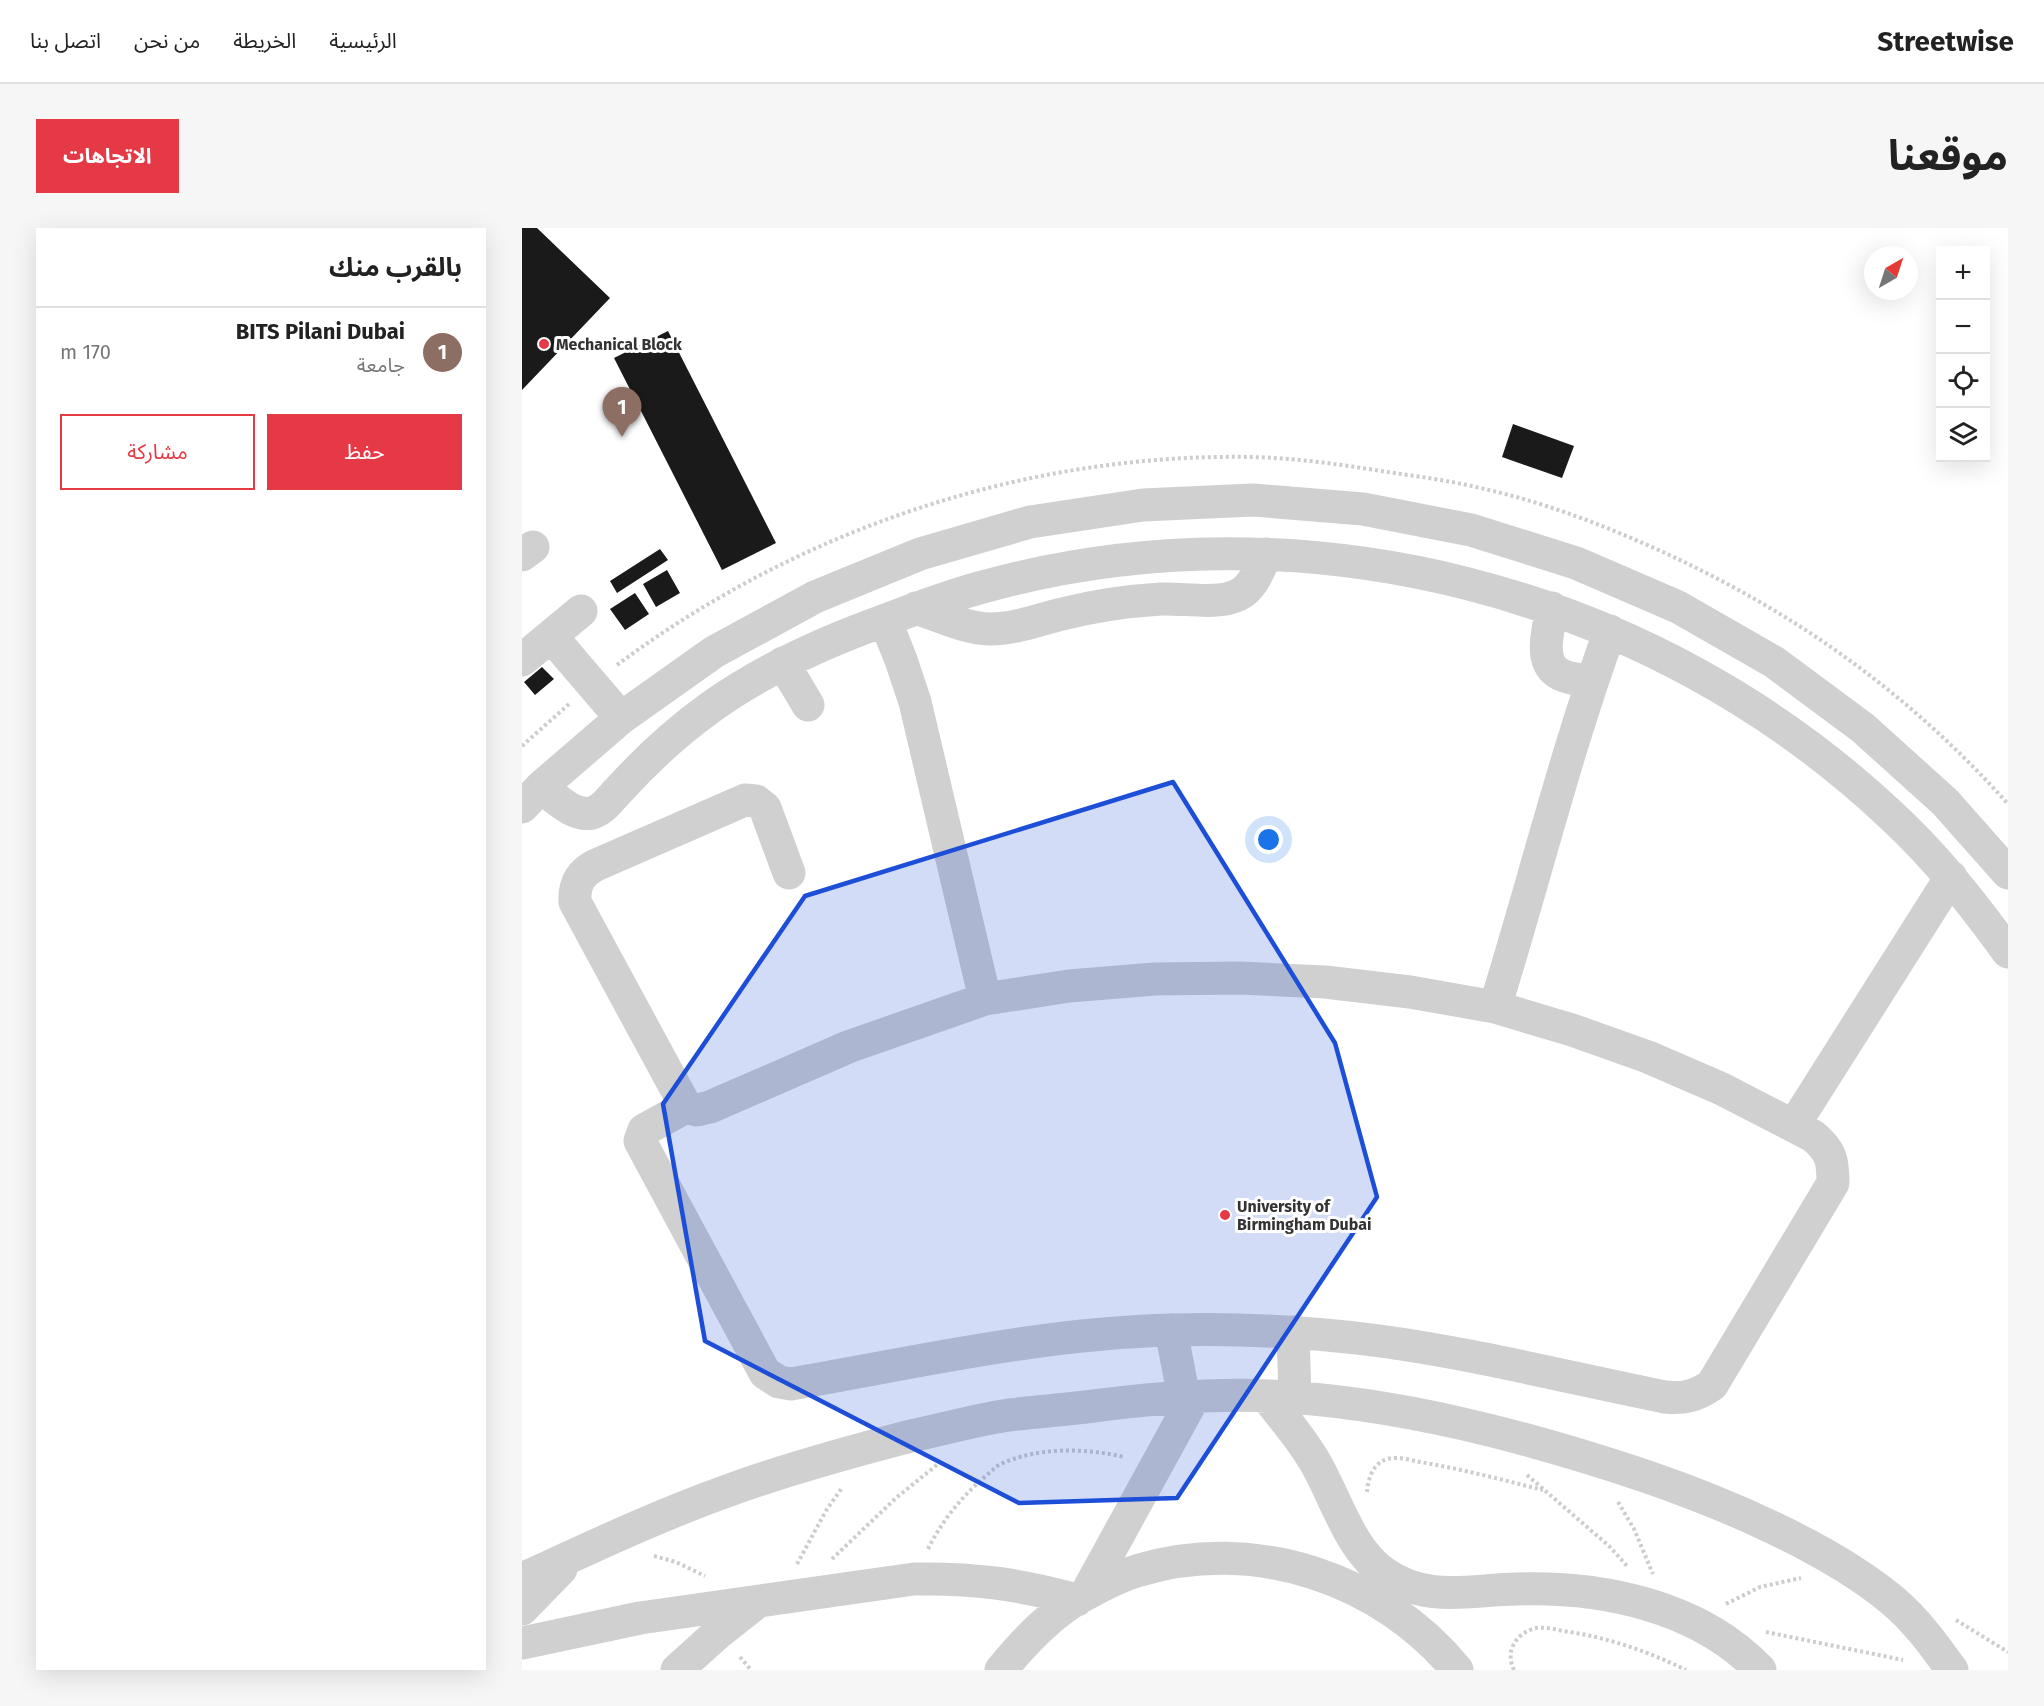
<!DOCTYPE html>
<html lang="ar">
<head>
<meta charset="utf-8">
<style>
	:root { --surface:#fff; --page:#f6f6f6; --text:#222; --muted:#767676; --line:#e0e0e0; --accent:#e63946 }
	body { margin:0; font-family:"Fira Sans","Noto Sans Arabic",sans-serif; background:var(--page); color:var(--text); direction:rtl }
	.controls { position:absolute; right:18px; top:18px; display:grid; overflow:hidden; border-radius:0px; box-shadow:0 6px 24px #0002 }
	.controls button { width:54px; height:54px; display:grid; place-items:center; padding:0; border:0; border-bottom:2px solid var(--line); background:var(--surface); color:var(--text); font:30px sans-serif }
	.compass { position:absolute; left:1342px; top:18px; width:54px; height:54px; border-radius:50%; background:var(--surface); box-shadow:0 6px 24px #0002; rotate:39deg }
	.you { position:absolute; left:747px; top:612px; width:21px; height:21px; margin:-15px; border:4px solid #fff; border-radius:50%; background:#1a73e8; box-shadow:0 0 0 9px #1a73e833 }
	.badge { display:grid; place-items:center; width:39px; height:39px; border-radius:50%; background:var(--accent); color:#fff; font-size:20px; font-weight:700 }
	.pin { position:absolute; translate:-50% -50px; filter:drop-shadow(0 2px 3px #0008) }
	.pin::after { content:''; position:absolute; top:32px; width:21px; height:18px; background:inherit; clip-path:polygon(0 0,100% 0,50% 100%) }
	.list { margin:0; padding:0; list-style:none }
	h2 { display:flex; justify-content:space-between; align-items:center; height:78px; margin:0; padding:0 24px; font-size:26px }
	h2 small { font-size:20px; font-weight:400; color:var(--muted) }
	.list li { display:grid; grid-template-columns:39px 1fr auto; gap:18px; align-items:center; box-sizing:border-box; height:90px; padding:0 24px; border-top:2px solid var(--line) }
	.list b { display:block; font-size:22px; white-space:nowrap }
	.list p { margin:0; font-size:20px; white-space:nowrap; color:var(--muted) }
	.list em { font-size:20px; font-style:normal; color:var(--muted) }
	.actions { display:flex; gap:12px; padding:18px 24px }
	.actions a { flex:1; padding:14px 0; border:2px solid var(--accent); border-radius:0px; text-align:center; font-size:21px; color:var(--accent) }
	.actions .main { background:var(--accent); color:#fff }
	.icon { flex:none; width:33px; height:33px; fill:none; stroke:currentColor; stroke-width:2; stroke-linecap:round; stroke-linejoin:round }
	.map { position:relative; flex:none; width:1486px; height:1442px; overflow:hidden; direction:ltr; border-radius:0px }
	header { display:flex; align-items:center; gap:36px; box-sizing:border-box; height:84px; padding:0 30px; background:var(--surface); border-bottom:2px solid var(--line) }
	header strong { font-size:28px }
	nav { display:flex; gap:33px; margin-inline-start:auto; font-size:21px }
	.intro { display:flex; align-items:center; justify-content:space-between; box-sizing:border-box; height:144px; padding:0 36px }
	h1 { margin:0; font-size:42px }
	.button { padding:15px 27px; border-radius:0px; background:var(--accent); color:#fff; font-size:21px; font-weight:700 }
	main { display:flex; gap:36px; padding:0 36px }
	aside { flex:1; background:var(--surface); border-radius:0px; box-shadow:0 6px 24px #0002 }
	.map>svg:first-child { display:block }
	.building { fill:#1a1a1a }
	.lines { fill:none; stroke-linecap:round; stroke-linejoin:round }
	.path { stroke:#cdcdcd; stroke-width:4; stroke-dasharray:3 3; stroke-linecap:butt }
	.minor { stroke:#d0d0d0; stroke-width:33 }
	.marked { fill:#1d4ed8; fill-opacity:0.2; stroke:#1d4ed8; stroke-width:4.5; stroke-linejoin:round }
	.poi-dot { fill:#e63946; stroke:#fff; stroke-width:2 }
	.labels { text-anchor:middle; stroke-width:6; stroke-linejoin:round; paint-order:stroke }
	.poi-label { font-size:16px; font-weight:bold; fill:#333; stroke:#fff; text-anchor:start }
</style>
</head>
<body>
<header>
<strong>Streetwise</strong>
<nav><a>الرئيسية</a><a>الخريطة</a><a>من نحن</a><a>اتصل بنا</a></nav>
</header>
<div class="intro"><h1>موقعنا</h1><a class="button">الاتجاهات</a></div>
<main>
<div class="map">
<svg width="1486" height="1442" viewBox="0 0 1486 1442">
	<rect width="100%" height="100%" fill="#fff"/>
	<path class="building" d="M0 0H15L88 70 0 162Z
		M146 103 254 315 200 342 92 130Z
		M991 196 1052 218 1040 250 980 229Z
		M138 321 146 332 95 365 88 353Z
		M145 342 158 365 134 379 121 356Z
		M113 365 127 386 103 402 88 381Z
		M20 439 32 451 13 467 2 454Z"/>
	<g class="lines">
		<path class="path" d="M95 437C276 302 502 225 729 229 773 230 816 236 859 243 892 248 925 252 958 260 1018 273 1076 295 1132 320 1270 382 1385 463 1486 576
			M0 518 47 476
			M1005 1247 1087 1318 1106 1339
			M845 1264C846 1251 851 1234 866 1231 876 1228 888 1232 898 1234 940 1241 981 1252 1021 1262
			M1096 1274 1112 1301 1131 1346
			M406 1321C421 1291 441 1267 466 1246 471 1242 475 1237 481 1235 518 1219 563 1220 602 1229
			M132 1328 154 1334 183 1348
			M310 1331 374 1270 416 1236
			M275 1336 305 1281 320 1260
			M1204 1376 1238 1359 1279 1350
			M1434 1392 1486 1424
			M1244 1404 1381 1432
			M218 1429 229 1442
			M992 1442C988 1434 987 1424 992 1416 996 1408 1005 1402 1014 1400 1023 1399 1032 1401 1041 1403 1085 1409 1125 1423 1164 1442"/>
		<path class="minor" d="M0 327 11 319
			M394 380C418 388 442 400 468 401 493 401 516 392 540 386 572 378 606 373 639 371 662 370 696 377 716 367 732 359 737 341 744 326
			M1030 380C1022 422 1014 452 1069 452
			M363 392 379 432 393 474 463 771
			M29 408 99 490
			M0 432 59 383
			M261 435 286 477
			M19 559C33 569 51 589 70 585 81 582 88 571 95 564 124 532 154 504 189 479 242 441 300 415 361 393 393 381 424 369 457 360 777 270 1131 361 1372 590 1415 630 1451 676 1486 724
			M0 579 19 559 99 490 192 424 293 369 398 326 508 294 621 277 731 272 841 281 949 302 1054 335 1156 379 1252 434 1341 500 1423 574 1486 645
			M973 779C1012 654 1043 526 1088 403
			M164 879 122 902 118 913 243 1145 257 1154 269 1156C396 1134 522 1105 650 1102 720 1100 789 1104 858 1113 954 1126 1048 1150 1143 1169 1162 1171 1174 1168 1190 1157L1311 955C1311 932 1309 923 1291 908L1200 861 1126 829 1050 802 973 779 888 764 803 754 718 750 633 751 547 758 463 771 326 819 188 879 175 882 164 879 53 674C52 656 58 645 74 637L223 572 234 573 243 580 267 645
			M1272 897 1429 649
			M649 1102 662 1170
			M771 1104 773 1170
			M744 1168C761 1189 779 1210 793 1234 814 1270 827 1320 862 1345 905 1375 946 1362 994 1361 1080 1358 1177 1378 1238 1442
			M0 1351C68 1320 135 1288 205 1263 265 1241 327 1224 389 1208 422 1201 454 1192 487 1187 513 1184 538 1182 564 1179 624 1171 687 1165 748 1168 875 1174 1003 1208 1123 1248 1202 1275 1306 1319 1370 1372 1394 1392 1412 1417 1430 1442
			M564 1366 672 1169
			M0 1381 39 1341
			M0 1415 118 1390 392 1351C453 1350 496 1356 555 1372
			M155 1442 196 1405 234 1375
			M479 1442C503 1413 530 1384 564 1366 580 1357 600 1347 618 1342 732 1308 860 1350 935 1442"/>
	</g>
	<path class="marked" d="M651 554 813 815 855 969 655 1270 497 1275 183 1113 141 876 283 668Z"/>
	<g class="poi-dot">
		<circle cx="22" cy="116" r="6"/>
		<circle cx="703" cy="987" r="6"/>
	</g>
	<g class="labels">
		<g class="poi-label">
			<text x="34" y="122">Mechanical Block</text>
			<text x="715" y="984">University of<tspan x="715" dy="18">Birmingham Dubai</tspan></text>
		</g>
	</g>
</svg>
<div class="controls">
<button>+</button>
<button>−</button>
<button><svg class="icon" aria-label="locate" viewBox="0 0 24 24"><circle cx="12" cy="12" r="6"/><path d="M12 2v4M12 18v4M2 12h4M18 12h4"/></svg></button>
<button><svg class="icon" aria-label="layers" viewBox="0 0 24 24"><path d="M12 4l9 5-9 5-9-5zM3 14l9 5 9-5"/></svg></button>
</div>
<svg class="compass" viewBox="-18 -18 36 36"><path d="M0-13l5 13h-10z" fill="#e53935"/><path d="M0 13l5-13h-10z" fill="#767676"/></svg>
<div class="you"></div>
<div class="pin badge" style="left:100px;top:209px;background:#8d6e63">1</div>
</div>
<aside>
<h2>بالقرب منك<small></small></h2>
<ul class="list">
<li><span class="badge" style="background:#8d6e63">1</span><div><b>BITS Pilani Dubai</b><p>جامعة</p></div><em>170 m</em></li>
</ul>
<div class="actions"><a class="main">حفظ</a><a>مشاركة</a></div>
</aside>
</main>
</body>
</html>
